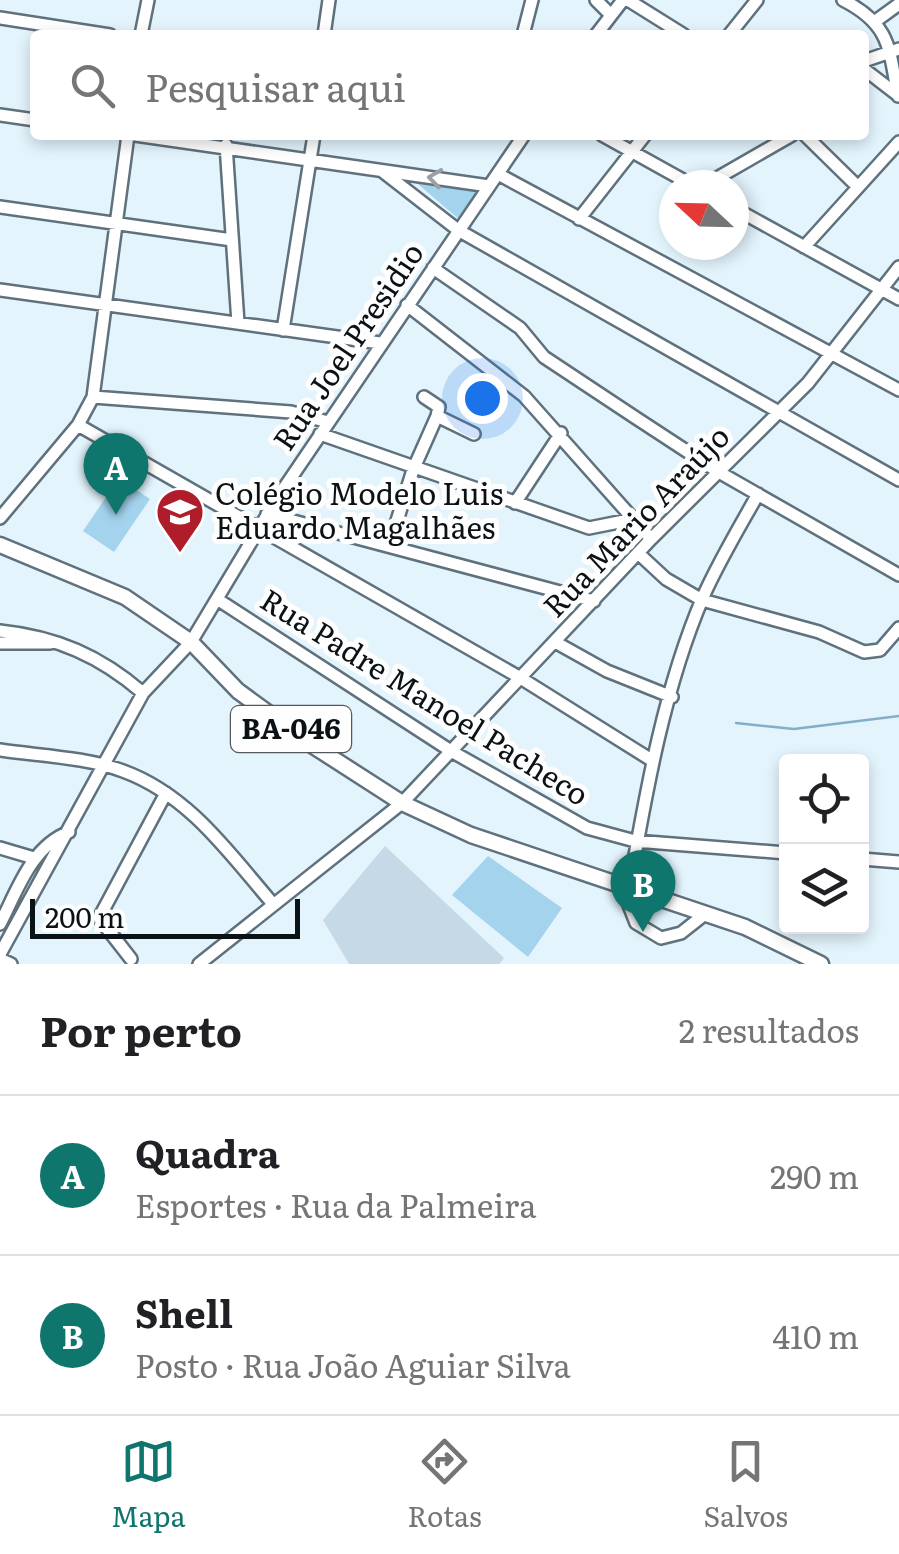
<!DOCTYPE html>
<html lang="pt">
<head>
<meta charset="utf-8">
<style>
	:root { --surface:#fff; --page:#f2f2f2; --text:#202124; --muted:#757577; --line:#e0e0e0; --accent:#0f766e }
	body { margin:0; font-family:Literata,serif; background:var(--page); color:var(--text) }
	.controls { position:absolute; right:30px; bottom:30px; display:grid; overflow:hidden; border-radius:10px; box-shadow:0 5px 15px #0003 }
	.controls button { width:90px; height:90px; display:grid; place-items:center; padding:0; border:0; border-bottom:2px solid var(--line); background:var(--surface); color:var(--text); font:50px sans-serif }
	.compass { position:absolute; left:659px; top:170px; width:90px; height:90px; border-radius:50%; background:var(--surface); box-shadow:0 5px 15px #0003; rotate:292deg }
	.scale { position:absolute; left:30px; bottom:25px; width:270px; box-sizing:border-box; padding-left:10px; border:5px solid #0b1216; border-top:0; font-size:28px; line-height:35px; white-space:nowrap; color:#0b1216; -webkit-text-stroke:8px #fefefe; paint-order:stroke }
	.you { position:absolute; left:482px; top:398px; width:35px; height:35px; margin:-25px; border:8px solid #fff; border-radius:50%; background:#1a73e8; box-shadow:0 0 0 15px #1a73e833 }
	.badge { display:grid; place-items:center; width:65px; height:65px; border-radius:50%; background:var(--accent); color:#fff; font-size:32px; font-weight:700 }
	.pin { position:absolute; translate:-50% -82px; filter:drop-shadow(0 2px 5px #0008) }
	.pin::after { content:''; position:absolute; top:52px; width:35px; height:30px; background:inherit; clip-path:polygon(0 0,100% 0,50% 100%) }
	.list { margin:0; padding:0; list-style:none }
	h2 { display:flex; justify-content:space-between; align-items:center; height:130px; margin:0; padding:0 40px; font-size:42px }
	h2 small { font-size:32px; font-weight:400; color:var(--muted) }
	.list li { display:grid; grid-template-columns:65px 1fr auto; gap:30px; align-items:center; box-sizing:border-box; height:160px; padding:0 40px; border-top:2px solid var(--line) }
	.list b { display:block; font-size:38px; white-space:nowrap }
	.list p { margin:0; font-size:32px; white-space:nowrap; color:var(--muted) }
	.list em { font-size:32px; font-style:normal; color:var(--muted) }
	.icon { flex:none; width:55px; height:55px; fill:none; stroke:currentColor; stroke-width:2; stroke-linecap:round; stroke-linejoin:round }
	.map { position:relative; flex:none; width:899px; height:964px; overflow:hidden }
	.search { position:absolute; background:var(--surface); box-shadow:0 5px 15px #0003; left:30px; right:30px; top:30px; height:110px; display:flex; align-items:center; gap:25px; box-sizing:border-box; padding:0 35px; border-radius:10px; color:var(--muted); font-size:38px }
	.sheet { height:450px; background:var(--surface) }
	nav { display:flex; justify-content:space-around; align-items:center; box-sizing:border-box; height:140px; border-top:2px solid var(--line); background:var(--surface); font-size:28px; color:var(--muted) }
	nav a { display:grid; justify-items:center; gap:5px }
	nav .on { color:var(--accent) }
	.map>svg:first-child { display:block }
	.green { fill:#a4d3ed }
	.lines { fill:none; stroke-linecap:round; stroke-linejoin:round }
	.stream { stroke:#80afca; stroke-width:2.5 }
	.building { fill:#c5dae6 }
	.minor-casing { stroke:#5f717c; stroke-width:16 }
	.major-casing { stroke:#5f717c; stroke-width:19 }
	.minor { stroke:#fff; stroke-width:11 }
	.major { stroke:#fff; stroke-width:14 }
	.oneway { stroke:#9da0a2 }
	.labels { text-anchor:middle; stroke-width:10; stroke-linejoin:round; paint-order:stroke }
	.shield { fill:#fefefe; stroke:#54595c; stroke-width:2.5 }
	.shield-label { font-size:28px; font-weight:bold; fill:#0b1216 }
	.street-label { font-size:30px; fill:#0b1216; stroke:#fefefe }
	.poi-label { font-size:30px; fill:#0b1216; stroke:#fefefe; text-anchor:start }
</style>
</head>
<body>
<div class="map">
<svg width="899" height="964" viewBox="0 0 899 964">
	<rect width="100%" height="100%" fill="#e3f4fd"/>
	<path class="green" d="M412 179 480 191 461 221Z
		M119 478 150 499 114 552 83 531Z
		M488 856 562 908 528 957 452 895Z"/>
	<g class="lines">
		<path class="stream" d="M736 723 794 729 899 716"/>
	</g>
	<path class="building" d="M385 846 504 958 499 964H349L323 920Z"/>
	<g class="lines">
		<g class="minor-casing">
			<path id="minor" d="M596 0 611 15
				M628 0 684 35
				M843 0C890 24 889 47 898 96
				M0 18 110 35
				M877 20 899 4
				M141 35 148 0
				M324 35 329 0
				M523 35 532 0
				M596 35 623 0
				M729 35 757 0
				M864 61 899 49
				M864 69 899 96
				M0 115 35 120
				M135 135 489 186
				M602 135 692 185
				M805 135 858 187
				M226 145 238 323
				M382 171 458 230 899 480
				M498 174 899 390
				M705 185 792 135
				M0 207 232 240
				M734 208 899 299
				M579 219 645 135
				M804 247 899 142
				M433 268 520 328 544 357 636 418 717 471 899 575
				M0 290 380 343
				M407 305 524 396 651 539
				M283 330 314 135
				M93 397 291 412 328 422
				M424 397 439 407 437 416
				M437 416 474 434
				M78 425 519 677 653 761
				M320 434 589 528 634 519
				M515 503 561 433
				M267 514 594 601
				M0 518 78 425 93 397 128 135
				M389 546 413 470 437 416
				M638 553 666 579 702 600 819 632 864 652 880 650 899 628
				M217 599 451 751 587 828 635 841 786 853
				M0 631C57 637 100 656 143 693
				M555 642 607 671 672 697
				M0 643H50
				M0 750C40 756 85 757 123 771 189 795 229 853 273 904
				M0 848 34 858
				M862 859 899 862
				M622 887 636 923 661 938 681 933 705 914
				M629 889C646 792 664 688 703 597 719 561 739 528 758 494
				M0 924C18 889 31 847 69 832
				M0 954 143 693 191 642 278 497 524 135
				M0 959 11 964
				M131 959 99 918 166 793
				M199 964 402 803 651 539 808 383 899 267"/>
		</g>
		<g class="major-casing">
			<path id="major" d="M0 545 125 597 191 642 238 691 315 747 402 803 471 835 745 927 821 964"/>
		</g>
		<use href="#minor" class="minor"/>
		<use href="#major" class="major"/>
	</g>
	<defs><path id="oneway-chevron" d="M-2-3.5L2.5 0L-2 3.5" fill="none" stroke-width="1.6" stroke-linecap="round" stroke-linejoin="round" transform="scale(2.5)"/></defs>
	<use class="oneway" href="#oneway-chevron" transform="translate(435 178) rotate(-172)"/>
	<defs>
		<g id="school-pin" transform="scale(2.5)"><path d="M0 17L-7.5 6A9.5 9.5 0 1 1 7.5 6Z" fill="#af1d2a" stroke="#fefefe"/><path d="M0-5L7-2L0 1L-7-2ZM-4 1L0 2.5L4 1V4Q0 6-4 4Z" fill="#fff"/></g>
	</defs>
	<g fill-rule="evenodd">
		<use href="#school-pin" x="180" y="512"/>
	</g>
	<g class="labels">
		<rect class="shield" x="231" y="706" width="120" height="46" rx="8"/>
		<g class="shield-label">
			<text x="291" y="739">BA-046</text>
		</g>
		<g class="street-label">
			<text transform="translate(349 347) rotate(-56)" y="10">Rua Joel Presidio</text>
			<text transform="translate(637 522) rotate(-46)" y="10">Rua Mario Araújo</text>
			<text transform="translate(424 698) rotate(32)" y="10">Rua Padre Manoel Pacheco</text>
		</g>
		<g class="poi-label">
			<text x="215" y="505">Colégio Modelo Luis<tspan x="215" dy="34">Eduardo Magalhães</tspan></text>
		</g>
	</g>
</svg>
<div class="controls">
<button><svg class="icon" aria-label="locate" viewBox="0 0 24 24"><circle cx="12" cy="12" r="6"/><path d="M12 2v4M12 18v4M2 12h4M18 12h4"/></svg></button>
<button><svg class="icon" aria-label="layers" viewBox="0 0 24 24"><path d="M12 4l9 5-9 5-9-5zM3 14l9 5 9-5"/></svg></button>
</div>
<svg class="compass" viewBox="-18 -18 36 36"><path d="M0-13l5 13h-10z" fill="#e53935"/><path d="M0 13l5-13h-10z" fill="#757577"/></svg>
<div class="scale">200 m</div>
<div class="you"></div>
<div class="pin badge" style="left:116px;top:515px">A</div>
<div class="pin badge" style="left:643px;top:932px">B</div>
<div class="search"><svg class="icon" aria-label="search" viewBox="0 0 24 24"><circle cx="10" cy="10" r="6"/><path d="M15 15l6 6"/></svg>Pesquisar aqui</div>
</div>
<section class="sheet">
<h2>Por perto<small>2 resultados</small></h2>
<ul class="list">
<li><span class="badge">A</span><div><b>Quadra</b><p>Esportes · Rua da Palmeira</p></div><em>290 m</em></li>
<li><span class="badge">B</span><div><b>Shell</b><p>Posto · Rua João Aguiar Silva</p></div><em>410 m</em></li>
</ul>
</section>
<nav>
<a class="on"><svg class="icon" aria-label="map" viewBox="0 0 24 24"><path d="M3 6l6-2 6 2 6-2v14l-6 2-6-2-6 2zM9 4v14M15 6v14"/></svg>Mapa</a>
<a><svg class="icon" aria-label="directions" viewBox="0 0 24 24"><path d="M12 3l9 9-9 9-9-9zM9 14v-3h6M13 9l2 2-2 2"/></svg>Rotas</a>
<a><svg class="icon" aria-label="saved" viewBox="0 0 24 24"><path d="M7 4h10v16l-5-4-5 4z"/></svg>Salvos</a>
</nav>
</body>
</html>
